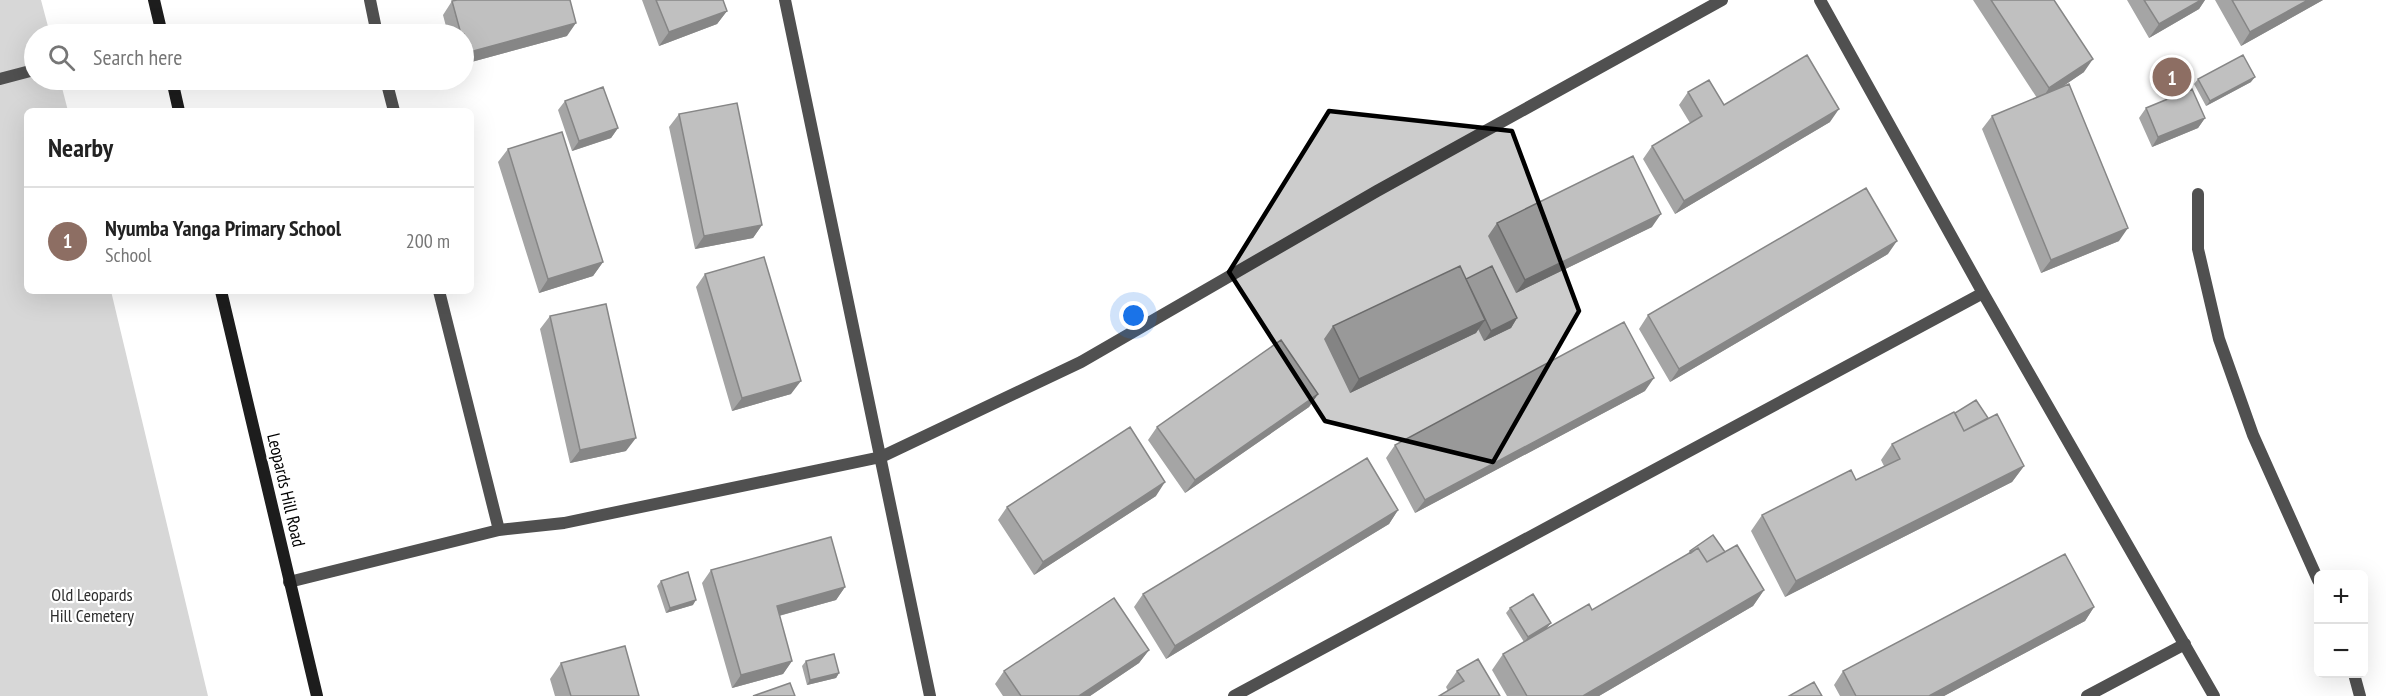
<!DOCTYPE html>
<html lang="en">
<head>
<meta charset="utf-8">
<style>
	:root { --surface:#fff; --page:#f2f2f2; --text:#222; --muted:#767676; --line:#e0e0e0; --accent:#000 }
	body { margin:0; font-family:"PT Sans Narrow",sans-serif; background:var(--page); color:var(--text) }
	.controls { position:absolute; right:18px; bottom:18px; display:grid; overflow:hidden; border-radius:9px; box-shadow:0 6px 24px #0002 }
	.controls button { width:54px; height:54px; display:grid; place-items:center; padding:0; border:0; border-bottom:2px solid var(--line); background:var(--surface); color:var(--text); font:30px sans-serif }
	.you { position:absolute; left:1134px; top:316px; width:21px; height:21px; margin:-15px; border:4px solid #fff; border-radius:50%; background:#1a73e8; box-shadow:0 0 0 9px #1a73e833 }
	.badge { display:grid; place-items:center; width:39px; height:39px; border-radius:50%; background:var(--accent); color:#fff; font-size:20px; font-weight:700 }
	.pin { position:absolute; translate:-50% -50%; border:3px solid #fff; box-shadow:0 2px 6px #0006 }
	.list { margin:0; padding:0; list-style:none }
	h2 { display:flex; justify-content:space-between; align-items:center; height:78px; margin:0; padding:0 24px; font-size:26px }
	h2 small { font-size:20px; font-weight:400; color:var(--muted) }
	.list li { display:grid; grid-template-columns:39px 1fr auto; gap:18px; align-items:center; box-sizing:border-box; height:108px; padding:0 24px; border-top:2px solid var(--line) }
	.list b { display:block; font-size:22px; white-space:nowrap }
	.list p { margin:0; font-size:20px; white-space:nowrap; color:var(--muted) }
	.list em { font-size:20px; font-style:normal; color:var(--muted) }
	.icon { flex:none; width:33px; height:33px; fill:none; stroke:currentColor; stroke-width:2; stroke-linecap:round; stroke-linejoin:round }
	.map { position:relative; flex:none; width:2386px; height:696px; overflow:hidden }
	.search { position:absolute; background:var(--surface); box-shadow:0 6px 24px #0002; left:24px; top:24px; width:450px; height:66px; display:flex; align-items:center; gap:15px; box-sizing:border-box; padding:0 21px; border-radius:33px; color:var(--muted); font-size:22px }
	.panel { position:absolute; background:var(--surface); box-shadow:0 6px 24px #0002; left:24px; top:108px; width:450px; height:186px; border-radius:9px }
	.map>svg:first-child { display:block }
	.green { fill:#d7d7d7 }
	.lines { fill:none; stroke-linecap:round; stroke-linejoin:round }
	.service { stroke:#505050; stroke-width:12 }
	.minor { stroke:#505050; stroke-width:12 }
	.secondary { stroke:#1d1d1d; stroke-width:12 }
	.wall { fill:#a5a5a5 }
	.shaded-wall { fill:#868686 }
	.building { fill:#c0c0c0; stroke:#868686; stroke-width:1.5 }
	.marked { fill:#000; fill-opacity:0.2; stroke:#000; stroke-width:4.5; stroke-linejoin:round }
	.labels { text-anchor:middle; stroke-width:4.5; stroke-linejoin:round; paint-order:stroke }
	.street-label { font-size:18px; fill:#000; stroke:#fff }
	.park-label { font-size:18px; fill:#2e2e2e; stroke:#fff }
</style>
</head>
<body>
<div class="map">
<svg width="2386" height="696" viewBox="0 0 2386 696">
	<rect width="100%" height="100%" fill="#fff"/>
	<path class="green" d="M0 0H41L50 34H34V80H60L68 111H27V291H111L208 696H0Z"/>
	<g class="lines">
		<path class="service" d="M0 79 34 70"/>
		<path class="minor" d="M370 0 377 34
			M785 0 930 696
			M1820 0 1983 293 2214 696
			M386 80 394 111
			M2198 194V249L2219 339 2253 435 2318 580
			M439 291 499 530
			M289 582 499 530 564 523 881 457 1081 362 1377 191 1722 0
			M2354 674 2360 696
			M1234 696 1983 293
			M2087 696 2185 644"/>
		<path class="secondary" d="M154 0 162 34
			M172 80 179 111
			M221 291 317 696"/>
	</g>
	<path class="wall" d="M642 0H723L727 11 717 24 659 46Z
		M1973 0H2054L2084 72 2060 88 2119 241 2041 273 1982 129 1992 116 2037 98Z
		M2127 0H2205L2199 9 2149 38Z
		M2215 0H2323L2241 46Z
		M452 1 567 36 464 64V34H448L443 15Z
		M2198 79 2251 82 2206 106 2194 84Z
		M1688 92 1724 105 1830 122 1675 214 1643 159 1652 146 1690 123 1679 105Z
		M565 101 618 128 611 138 572 151 558 110Z
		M2146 108 2205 118 2198 128 2152 147 2139 118Z
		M679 114 762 225 753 238 695 249 669 127Z
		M508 149 603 262 593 276 539 293 498 162Z
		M1497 223 1652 227 1516 293 1488 236Z
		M1888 254 1670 382 1639 329 1648 315Z
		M705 274 791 394 732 411 696 287Z
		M1466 279 1517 318 1511 328 1484 341 1478 329 1476 333 1350 393 1324 339 1333 326Z
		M550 316 626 451 570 463 540 329Z
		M1645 391 1415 513 1386 458 1395 445Z
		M1318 394 1309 407 1185 493 1148 440 1157 427Z
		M1955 413 1988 418 2024 466 2012 482 1785 597 1751 531 1762 515 1856 480 1884 466 1881 460 1892 444Z
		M1156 496 1034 575 998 520 1007 507Z
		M1398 510 1389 524 1166 659 1134 607 1143 594Z
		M1690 551 1725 552 1764 590 1753 606 1599 696H1507L1492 670 1503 654 1524 642 1506 613 1510 608 1547 628 1592 610 1687 555Z
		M711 570 845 587 836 600 779 616 792 661 783 674 732 688 702 583Z
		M661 581 693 605 666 613 657 586Z
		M2094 607 2085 621 1944 696H1840L1834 685 1843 671Z
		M1149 650 1139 663 1090 696H1003L995 684 1004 671Z
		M806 661 839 673 836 678 807 685 802 666Z
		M561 663 639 696H555L550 679Z
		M1457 671 1500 696 1448 691 1446 687Z"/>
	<path class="shaded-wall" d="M2201 0H2205L2199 9 2149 38 2159 24Z
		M2308 0H2323L2241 46 2250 32Z
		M727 11 717 24 659 46 669 32Z
		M576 23 567 36 464 64V56L466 53Z
		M2093 59 2084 72 2040 102 2049 88Z
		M2255 77 2251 82 2206 106 2210 101Z
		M1839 109 1830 122 1675 214 1684 201Z
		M2205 118 2198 128 2152 147 2158 137Z
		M618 128 611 138 572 151 579 141Z
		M1661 214 1652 227 1516 293 1525 280Z
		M762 225 753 238 695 249 704 236Z
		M2128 228 2119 241 2041 273 2051 260Z
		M1897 241 1888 254 1670 382 1679 369Z
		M603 262 593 276 539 293 548 279Z
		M1517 318 1511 328 1484 341 1491 331Z
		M1485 320 1476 333 1350 393 1359 379Z
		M1654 378 1645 391 1415 513 1425 500Z
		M801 381 791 394 732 411 742 398Z
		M1318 394 1309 407 1185 493 1195 480Z
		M636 438 626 451 570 463 580 450Z
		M2024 466 2012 482 1785 597 1796 581Z
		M1165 482 1156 496 1034 575 1043 562Z
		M1398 510 1389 524 1166 659 1175 646Z
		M845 587 836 600 767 619 777 606Z
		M1764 590 1753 606 1599 696H1583Z
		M696 600 693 605 666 613 670 608Z
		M2094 607 2085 621 1944 696H1929Z
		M1551 623 1547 628 1524 643 1528 637Z
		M1149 650 1139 663 1090 696H1079Z
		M792 661 783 674 732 688 741 675Z
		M839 673 836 678 807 685 810 680Z"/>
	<path class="building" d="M457 0H570L576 23 466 53 464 44V34H461L452 1Z
		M656 0H723L727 11 669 32Z
		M1991 0H2054L2093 59 2049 88Z
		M2144 0H2201L2159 24Z
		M2232 0H2308L2250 32Z
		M1807 55 1839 109 1684 201 1652 146 1702 116 1688 92 1709 80 1724 105Z
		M2243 55 2255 77 2210 101 2198 79Z
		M2069 84 2128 228 2051 260 1992 116Z
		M603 87 618 128 579 141 565 101Z
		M2192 89 2205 118 2158 137 2146 108Z
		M737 103 762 225 704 236 679 114Z
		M562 132 603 262 548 279 508 149Z
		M1633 156 1661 214 1525 280 1497 223Z
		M1866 188 1897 241 1679 369 1648 315Z
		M764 257 801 381 742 398 705 274Z
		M1460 266 1485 320 1359 379 1333 326Z
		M1492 266 1517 318 1491 331 1466 279Z
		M606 304 636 438 580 450 550 316Z
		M1624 322 1654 378 1425 500 1395 445Z
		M1281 340 1318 394 1195 480 1157 427Z
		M1976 400 1988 418 1964 431 1955 413Z
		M1954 412 1964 431 1997 414 2024 466 1796 581 1762 515 1851 470 1856 480 1900 459 1892 444Z
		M1130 427 1165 482 1043 562 1007 507Z
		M1367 458 1398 510 1175 646 1143 594Z
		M1713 535 1725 552 1707 562 1698 548 1691 553 1690 551Z
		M831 537 845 587 777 606 792 661 741 675 711 570Z
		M1737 545 1764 590 1583 696H1527L1503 654 1589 604 1592 610 1698 548 1707 562Z
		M2065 554 2094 607 1929 696H1856L1843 671Z
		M688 572 696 600 670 608 661 581Z
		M1533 594 1551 623 1528 637 1510 608Z
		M1114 598 1149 650 1079 696H1021L1004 671Z
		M625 646 639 696H571L561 663Z
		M834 654 839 673 810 680 806 661Z
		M1478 659 1500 696H1439L1464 681 1457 671Z
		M1814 682 1822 696H1789Z
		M790 683 795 696H753Z"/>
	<path class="marked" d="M1329 111 1512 131 1579 311 1493 462 1325 421 1229 272Z"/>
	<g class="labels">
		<g class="street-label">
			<text transform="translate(286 490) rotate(77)" y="6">Leopards Hill Road</text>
		</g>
		<g class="park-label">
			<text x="92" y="601">Old Leopards<tspan x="92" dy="21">Hill Cemetery</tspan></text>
		</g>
	</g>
</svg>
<div class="controls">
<button>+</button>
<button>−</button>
</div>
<div class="you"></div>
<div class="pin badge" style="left:2172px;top:77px;background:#8d6e63">1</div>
<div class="search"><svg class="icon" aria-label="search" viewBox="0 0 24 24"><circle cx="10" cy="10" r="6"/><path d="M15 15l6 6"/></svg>Search here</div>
<section class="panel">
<h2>Nearby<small></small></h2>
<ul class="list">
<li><span class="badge" style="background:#8d6e63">1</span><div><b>Nyumba Yanga Primary School</b><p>School</p></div><em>200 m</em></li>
</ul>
</section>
</div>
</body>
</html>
